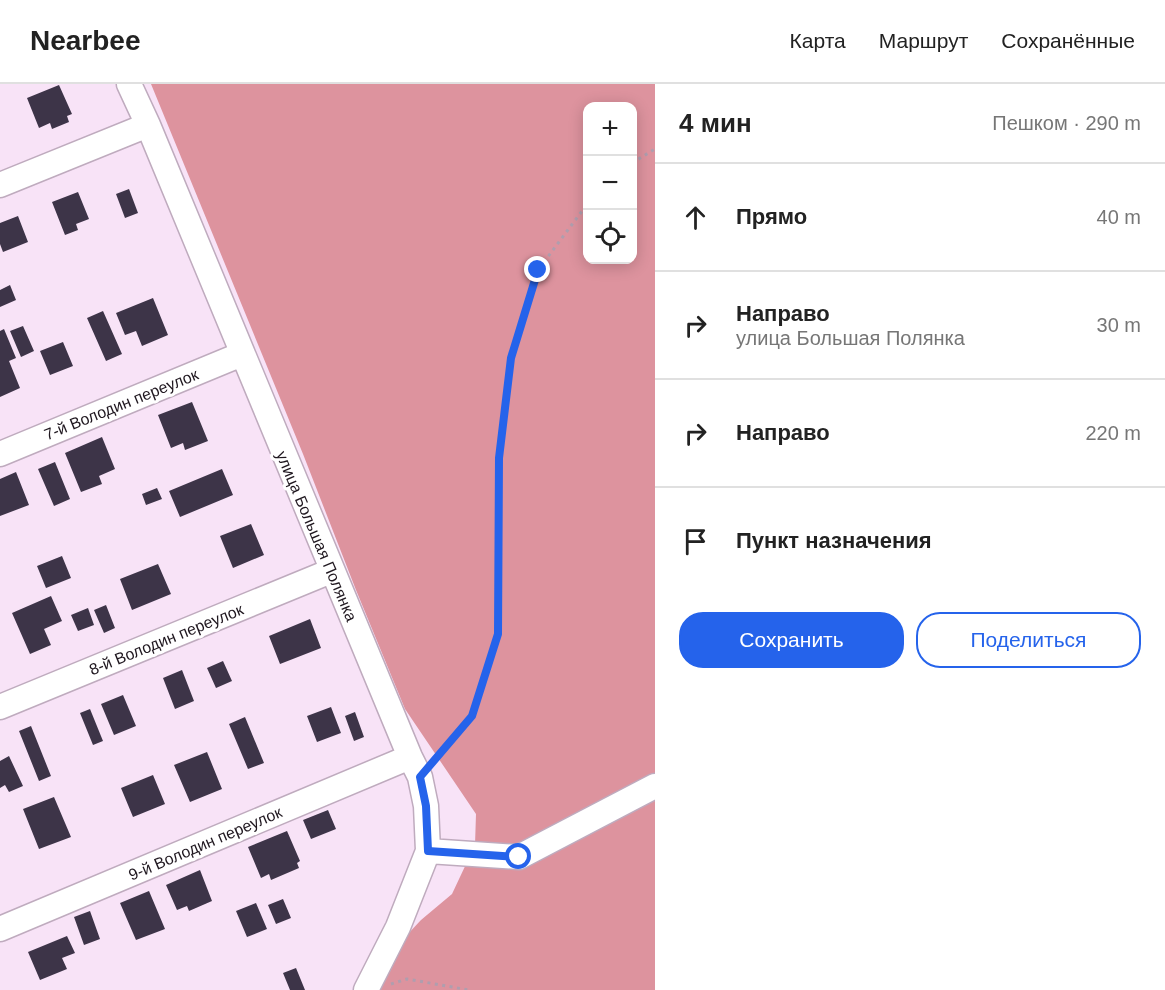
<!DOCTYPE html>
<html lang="ru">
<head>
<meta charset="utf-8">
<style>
	:root { --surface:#fff; --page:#f6f6f6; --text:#222; --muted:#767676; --line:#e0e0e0; --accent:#2563eb }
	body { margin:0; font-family:Arial,sans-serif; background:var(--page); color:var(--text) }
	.controls { position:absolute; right:18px; top:18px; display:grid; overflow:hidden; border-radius:12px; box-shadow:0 3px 15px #0003 }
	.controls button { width:54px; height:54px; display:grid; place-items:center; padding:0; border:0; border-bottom:2px solid var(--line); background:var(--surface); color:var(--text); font:30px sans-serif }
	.stop { position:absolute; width:18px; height:18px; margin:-14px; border:4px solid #2563eb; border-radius:50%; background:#fff }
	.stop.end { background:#2563eb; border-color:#fff; box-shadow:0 2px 6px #0008 }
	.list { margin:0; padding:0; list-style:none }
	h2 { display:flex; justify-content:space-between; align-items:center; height:78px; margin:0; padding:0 24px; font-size:26px }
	h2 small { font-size:20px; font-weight:400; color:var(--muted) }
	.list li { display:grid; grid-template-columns:39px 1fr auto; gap:18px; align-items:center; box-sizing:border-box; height:108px; padding:0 24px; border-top:2px solid var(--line) }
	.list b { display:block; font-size:22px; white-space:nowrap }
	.list p { margin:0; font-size:20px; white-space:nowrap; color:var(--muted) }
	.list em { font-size:20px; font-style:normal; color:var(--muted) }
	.actions { display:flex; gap:12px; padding:18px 24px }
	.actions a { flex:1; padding:14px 0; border:2px solid var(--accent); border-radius:24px; text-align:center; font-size:21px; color:var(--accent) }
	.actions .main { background:var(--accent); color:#fff }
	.icon { flex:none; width:33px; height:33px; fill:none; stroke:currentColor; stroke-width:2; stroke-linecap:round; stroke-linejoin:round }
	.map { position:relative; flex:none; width:655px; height:906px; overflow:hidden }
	header { display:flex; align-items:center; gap:36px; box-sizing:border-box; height:84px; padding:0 30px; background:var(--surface); border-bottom:2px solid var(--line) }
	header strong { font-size:28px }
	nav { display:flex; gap:33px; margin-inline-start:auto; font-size:21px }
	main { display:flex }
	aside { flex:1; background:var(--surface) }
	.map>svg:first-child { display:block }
	.forest { fill:#dd939e; fill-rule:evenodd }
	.building { fill:#3d3448 }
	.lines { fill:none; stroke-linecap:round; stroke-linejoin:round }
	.minor-casing { stroke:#bfabbe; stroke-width:27 }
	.path { stroke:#af9eae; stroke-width:3; stroke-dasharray:3 4.5; stroke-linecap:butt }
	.minor { stroke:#fff; stroke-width:24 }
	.route { stroke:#2563eb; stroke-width:8 }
	.labels { text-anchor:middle; stroke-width:6; stroke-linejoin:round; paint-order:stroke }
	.street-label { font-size:16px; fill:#1f171f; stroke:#fff }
</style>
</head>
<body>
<header>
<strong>Nearbee</strong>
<nav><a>Карта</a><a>Маршрут</a><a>Сохранённые</a></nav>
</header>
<main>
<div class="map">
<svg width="655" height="906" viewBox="0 0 655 906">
	<rect width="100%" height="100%" fill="#f8e3f7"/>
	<path class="forest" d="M151 0H655V906H371L391 868 421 836 452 810 475 761 476 730 405 625 356 506 303 370ZM588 22H632V176H588Z"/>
	<path class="building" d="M59 1 72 30 67 32 69 38 52 45 50 39 39 44 27 14Z
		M129 105 138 129 125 134 116 110Z
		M78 108 89 135 76 140 78 146 65 151 52 118Z
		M18 132 28 158 3 168 0 160V139Z
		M10 201 16 216 0 223V206Z
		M153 214 168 251 142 262 136 247 125 251 116 229Z
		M103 227 122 270 106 277 87 234Z
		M23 242 34 267 21 273 10 247Z
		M4 245 16 274 9 277 20 304 0 313V247Z
		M63 258 73 282 50 291 40 267Z
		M192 318 208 357 185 366 183 359 171 364 158 331Z
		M102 353 115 385 99 392 102 400 81 408 65 369Z
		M55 378 70 415 54 422 38 385Z
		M222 385 233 411 180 433 169 407Z
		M16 388 29 421 0 432V395Z
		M157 404 162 415 146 421 142 410Z
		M251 440 264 471 233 484 220 452Z
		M62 472 71 494 46 504 37 482Z
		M158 480 171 510 132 526 120 495Z
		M51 512 62 537 44 545 51 561 30 570 12 529Z
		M106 521 115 544 104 549 94 526Z
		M88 524 94 541 78 547 71 531Z
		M310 535 321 564 280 580 269 552Z
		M223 577 232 597 216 604 207 584Z
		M182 586 194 617 175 625 163 594Z
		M123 611 136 642 114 651 101 620Z
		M331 623 341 649 317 658 307 632Z
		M90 625 103 657 93 661 80 629Z
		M355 628 364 653 354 657 345 632Z
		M245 633 264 679 248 685 229 640Z
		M31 642 51 692 39 697 19 647Z
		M207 668 222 705 190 718 174 681Z
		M9 672 23 702 9 708 5 701 0 704V677Z
		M153 691 165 720 133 733 121 704Z
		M54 713 71 753 39 765 23 725Z
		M328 726 336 745 311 755 303 736Z
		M287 747 300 777 297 779 299 784 271 796 269 790 261 794 248 763Z
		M200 786 212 817 189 827 187 822 177 826 166 801Z
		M149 807 165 845 136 856 120 819Z
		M283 815 291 834 276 840 268 821Z
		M256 819 267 845 247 853 236 827Z
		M90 827 100 855 84 861 74 833Z
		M67 852 75 869 62 874 67 885 40 896 28 868Z
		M296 884 305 906H290L283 889Z"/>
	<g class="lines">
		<g class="minor-casing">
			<path id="minor" d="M129 0 148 41 410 673 420 693 426 722 428 767 398 843 366 906
				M0 101 148 41
				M0 370 242 270
				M0 623 331 487
				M428 767 519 773 655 702
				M0 845 410 673"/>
		</g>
		<path class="path" d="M632 79 655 65
			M433 678 472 632 498 550 499 374 511 274 538 186 588 119
			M391 900 407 895 469 906"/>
		<use href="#minor" class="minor"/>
	</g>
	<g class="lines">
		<path class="route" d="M519 773 428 767 426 722 420 693 472 632 498 550 499 374 511 274 538 186"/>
	</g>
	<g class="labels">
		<g class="street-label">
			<text transform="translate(121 320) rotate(-22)" y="6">7-й Володин переулок</text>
			<text transform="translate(317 452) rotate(67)" y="6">улица Большая Полянка</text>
			<text transform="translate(166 555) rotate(-22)" y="6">8-й Володин переулок</text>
			<text transform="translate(205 759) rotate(-23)" y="6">9-й Володин переулок</text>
		</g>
	</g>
</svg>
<div class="controls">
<button>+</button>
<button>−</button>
<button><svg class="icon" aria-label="locate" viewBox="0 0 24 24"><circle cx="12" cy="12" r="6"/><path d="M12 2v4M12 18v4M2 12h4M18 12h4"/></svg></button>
</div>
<div class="stop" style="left:519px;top:773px"></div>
<div class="stop end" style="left:538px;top:186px"></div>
</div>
<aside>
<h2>4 мин<small>Пешком · 290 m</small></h2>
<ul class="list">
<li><svg class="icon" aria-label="ahead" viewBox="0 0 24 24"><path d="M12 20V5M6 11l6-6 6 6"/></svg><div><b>Прямо</b></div><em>40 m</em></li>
<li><svg class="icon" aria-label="right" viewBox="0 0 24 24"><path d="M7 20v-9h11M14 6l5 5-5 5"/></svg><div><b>Направо</b><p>улица Большая Полянка</p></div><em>30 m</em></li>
<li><svg class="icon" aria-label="right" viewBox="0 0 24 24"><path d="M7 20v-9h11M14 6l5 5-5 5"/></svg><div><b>Направо</b></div><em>220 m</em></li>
<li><svg class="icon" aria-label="arrive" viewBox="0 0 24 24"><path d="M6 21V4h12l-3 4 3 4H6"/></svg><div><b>Пункт назначения</b></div></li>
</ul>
<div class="actions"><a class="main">Сохранить</a><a>Поделиться</a></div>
</aside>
</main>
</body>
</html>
